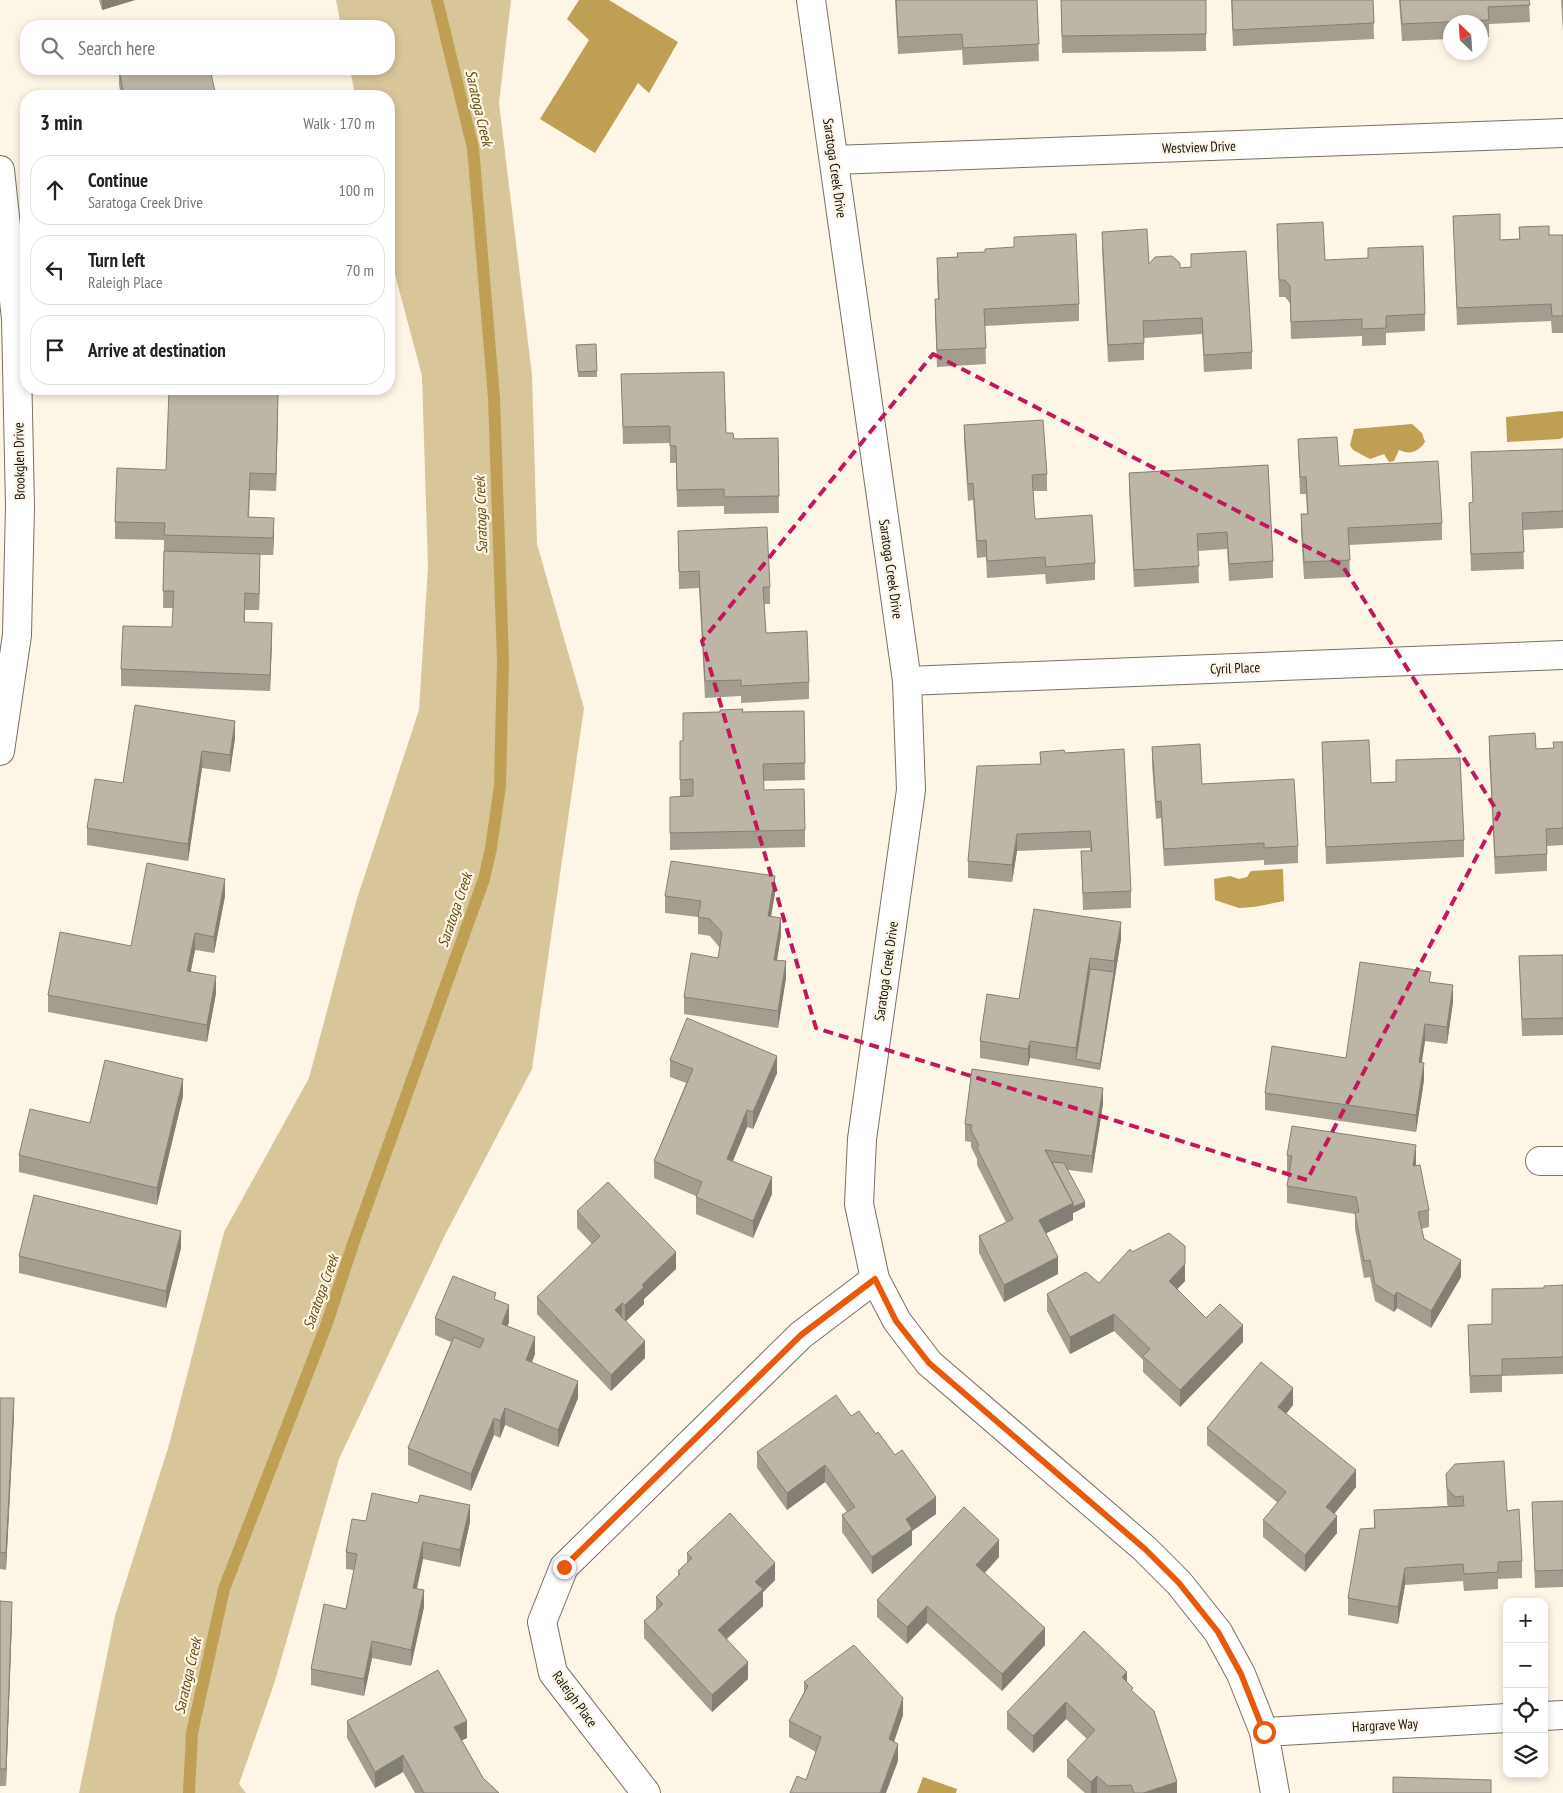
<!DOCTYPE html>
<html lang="en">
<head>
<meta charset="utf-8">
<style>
	:root { --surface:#fff; --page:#f2f2f2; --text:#222; --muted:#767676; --line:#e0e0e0 }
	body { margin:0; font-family:"PT Sans Narrow",sans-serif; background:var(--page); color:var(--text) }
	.controls { position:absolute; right:15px; bottom:15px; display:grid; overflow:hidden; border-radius:10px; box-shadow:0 2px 8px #0003 }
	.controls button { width:45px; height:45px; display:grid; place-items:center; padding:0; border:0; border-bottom:1px solid var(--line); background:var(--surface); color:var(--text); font:25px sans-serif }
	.compass { position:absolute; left:1443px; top:15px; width:45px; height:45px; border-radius:50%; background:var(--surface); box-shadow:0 2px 8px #0003; rotate:335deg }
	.stop { position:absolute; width:15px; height:15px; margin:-11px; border:4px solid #ea580c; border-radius:50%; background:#fff }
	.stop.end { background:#ea580c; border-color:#fff; box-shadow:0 1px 5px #0008 }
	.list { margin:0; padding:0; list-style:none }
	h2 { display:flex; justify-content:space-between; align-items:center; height:65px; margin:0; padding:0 20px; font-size:21px }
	h2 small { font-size:16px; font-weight:400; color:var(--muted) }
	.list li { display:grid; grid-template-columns:32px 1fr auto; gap:15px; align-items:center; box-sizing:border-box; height:70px; margin:0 10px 10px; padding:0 10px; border:1px solid var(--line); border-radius:20px }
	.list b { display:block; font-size:19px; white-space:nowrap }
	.list p { margin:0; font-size:16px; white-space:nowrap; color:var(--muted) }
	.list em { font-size:16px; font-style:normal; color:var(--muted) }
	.icon { flex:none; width:28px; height:28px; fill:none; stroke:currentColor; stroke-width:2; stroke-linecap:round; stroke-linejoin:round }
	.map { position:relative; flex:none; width:1563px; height:1793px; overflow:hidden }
	.search { position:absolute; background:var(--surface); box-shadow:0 2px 8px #0003; left:20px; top:20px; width:375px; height:55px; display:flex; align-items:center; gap:12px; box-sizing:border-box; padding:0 18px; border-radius:20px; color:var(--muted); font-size:19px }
	.panel { position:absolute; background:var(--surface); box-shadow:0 2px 8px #0003; left:20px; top:90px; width:375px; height:305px; border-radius:20px }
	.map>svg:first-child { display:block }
	.green { fill:#d8c599 }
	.water { fill:#bf9f54 }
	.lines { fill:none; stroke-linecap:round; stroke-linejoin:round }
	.stream { stroke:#bf9f54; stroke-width:12 }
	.street-casing { stroke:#787163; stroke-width:30 }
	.street { stroke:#fff; stroke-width:28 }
	.wall { fill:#a39d90 }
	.shaded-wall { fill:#847f75 }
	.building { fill:#bdb6a7; stroke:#847f75 }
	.route { stroke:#ea580c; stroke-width:6 }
	.marked { fill:none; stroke:#c2185b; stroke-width:4; stroke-dasharray:10 6; stroke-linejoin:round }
	.labels { text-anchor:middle; stroke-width:4.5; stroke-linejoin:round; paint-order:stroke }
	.street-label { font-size:14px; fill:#12100a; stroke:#fdf6e6 }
	.water-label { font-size:15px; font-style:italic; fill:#644e14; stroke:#fdf6e6 }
</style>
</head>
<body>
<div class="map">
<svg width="1563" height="1793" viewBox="0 0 1563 1793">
	<rect width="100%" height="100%" fill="#fdf6e6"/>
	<path class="green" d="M336 0H511L499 103 532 375 537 544 584 708 532 1069 444 1237 339 1459 274 1684 239 1784 246 1793H79L115 1616 169 1445 224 1232 309 1078 356 902 419 710 428 567 422 376 389 252V96H355L350 69H389V26H341Z"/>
	<path class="water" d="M579 0H609L678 42 649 93 638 83 595 153 540 119 589 40 567 19Z
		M1562 411 1563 412V437L1560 439 1507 442 1506 417Z
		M1412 424 1422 433 1425 442C1418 452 1410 455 1399 450L1394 461 1389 462 1384 454 1370 459 1353 450 1350 445 1354 429Z
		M1283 869 1284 901 1254 907 1239 908 1215 900 1214 879 1230 876 1239 879 1247 877 1251 871Z
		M923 1777 957 1789 956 1793H917Z"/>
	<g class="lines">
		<path class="stream" d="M189 1793 192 1733 224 1589 327 1323 353 1244 484 879 491 848 500 786 503 661 494 398 473 148 437 0"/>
		<g class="street-casing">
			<path id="street" d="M811 0 907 681 911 790 862 1139 859 1204 875 1279 897 1321 929 1363 1145 1549 1179 1583 1218 1632 1241 1674 1264 1732 1275 1793
				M834 160 1563 133
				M0 170 16 319 20 506 17 635 0 751
				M907 681 1563 655
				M1540 1161H1563
				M1544 1716 1563 1715
				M1264 1732 1507 1718
				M646 1793 553 1673 542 1622 564 1567 801 1335 875 1279"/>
		</g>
		<use href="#street" class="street"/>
	</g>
	<path class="wall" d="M99 0H135L102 10Z
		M895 0H1037L1039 61 963 65 962 50 898 54Z
		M1061 0H1206V51L1062 53Z
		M1231 0H1373L1374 39 1233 46Z
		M1399 0H1529L1530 22 1489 24V37H1480V22H1450V39L1402 41Z
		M1561 0H1563V33Z
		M119 69 216 96H121L119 85Z
		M1453 216 1500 240 1519 239V227L1549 235H1563V333H1552L1551 321 1457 325Z
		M1277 224 1325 260 1425 314V331L1386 333V345L1362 346V336L1291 339 1290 303 1285 297H1279Z
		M1102 232 1149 264 1180 268 1191 267V254L1252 352V369L1204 372 1202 334 1144 338V360L1108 362 1102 249Z
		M957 253 1079 304V321L985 326 986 364 937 367 935 316V299H938L937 275V258L957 257Z
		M596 344 597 377H578L576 345Z
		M621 374 726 433 734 439 778 438 779 513 724 514V506L677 507 676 463H670V443L623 444Z
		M278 411 276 491 250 490 249 517 274 535 273 555H260L259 610H245V622L272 640 270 691 121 686V669L172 627 173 608H163L164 540 115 539V522L166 470Z
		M964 425 1047 474V491H1033L1035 519 1095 563V580L1046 584 1045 574 987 578 986 557 977 558 973 500 968 501 964 441Z
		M1298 439 1339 466 1442 523V540L1349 545 1350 577 1304 579 1301 531V514H1307L1306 494H1300Z
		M1563 449V528L1523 530 1524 569 1471 571 1469 503H1473L1471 452Z
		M1268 465 1273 561V578L1229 581 1227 549 1198 551 1199 583 1134 587 1129 490V473Z
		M678 531 770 587V604H764L766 633 809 682V699L741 703V696L705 698 699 588 679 589Z
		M804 711 805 780 763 781 764 790 805 830V847L670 850V797H680V741H683L743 712Z
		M1489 736 1536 749 1553 748 1563 742V845L1547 846V871L1495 874 1489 752Z
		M235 738 230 772 202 768 188 861 87 845V828L123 783Z
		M1322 742 1371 783 1396 782V760L1464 840V857L1326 864Z
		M1152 747 1202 784 1298 846V863L1264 865V860L1164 866 1161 818 1156 819 1152 764Z
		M1065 753 1131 891V908L1083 910 1081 851H1090V848L1017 851 1012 882 968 878V861L1040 764Z
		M775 893 771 917 781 935 777 960 786 978 778 1028 684 1014V997L718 958 720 948 710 936 698 934V917L665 913V896Z
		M225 896 214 953 195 950 191 971 216 993 207 1042 48 1012V995L131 946Z
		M1121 939 1100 1070 1030 1058 1028 1066 980 1058V1041L1019 999Z
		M1563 955V1035L1522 1036 1519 956Z
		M1431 982 1453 1002 1447 1044 1425 1041 1422 1062 1424 1080 1416 1132 1265 1110V1093L1346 1058Z
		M670 1060 777 1073 753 1129 747 1127 733 1161 772 1194 753 1238 696 1214V1196L654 1178V1161L686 1083 670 1077Z
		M183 1096 157 1205 19 1172V1155L90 1123Z
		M1103 1104 1092 1173 1068 1170 1085 1207 1073 1213V1220L1046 1233 1058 1274 1004 1302 979 1253V1236L1006 1222 977 1165V1159L971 1147V1142L965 1141V1124Z
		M1287 1155 1416 1162V1166L1429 1210V1227L1421 1229 1424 1239 1461 1277 1431 1328 1397 1308 1394 1312 1375 1301 1370 1277 1364 1278 1355 1229V1214L1287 1203V1186L1289 1172H1287Z
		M577 1211 676 1269 644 1299V1304L626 1321 645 1358 611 1391 537 1314V1297L592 1244 577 1228Z
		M181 1248 166 1308 19 1273V1256Z
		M1132 1252 1185 1281 1177 1289 1206 1318 1243 1342 1180 1407 1143 1372V1360L1114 1331 1070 1354 1047 1311V1294L1099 1283Z
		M1563 1285V1374L1502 1376V1392L1470 1393 1468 1325 1492 1324Z
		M496 1300 509 1322 507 1327 535 1354 532 1362 578 1398 558 1447 505 1425 500 1438 494 1435 471 1491 408 1465V1448L451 1342 435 1335V1318Z
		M0 1398 14 1415 6 1570 0 1569Z
		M1293 1405 1286 1414 1356 1487 1334 1514 1337 1533 1305 1572 1263 1537V1520L1278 1503 1207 1445V1428Z
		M851 1416 876 1434 936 1514 912 1531V1545L872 1574 842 1532V1515L847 1512 825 1482 787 1510 757 1468V1452Z
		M1446 1474 1507 1511 1522 1561V1578L1498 1579V1589L1464 1591 1463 1581 1405 1585 1398 1624 1348 1615V1598L1374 1528V1510L1448 1506 1447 1504Z
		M1563 1501V1587L1535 1588 1532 1502Z
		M366 1521 470 1522 460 1567 423 1559 417 1589 424 1607 411 1666 372 1658 364 1696 311 1685V1669L346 1609 354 1570 346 1569V1552Z
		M687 1553 775 1580 763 1592V1606L727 1639 748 1679 712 1712 644 1638V1621L656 1611V1597L678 1576V1571L687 1563Z
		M999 1557 985 1573 1045 1645 1002 1691 927 1623 907 1644 877 1617V1600Z
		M0 1601 12 1619 6 1786H0Z
		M804 1682 903 1715 894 1742 898 1761 816 1752 789 1737V1721L804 1692Z
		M1127 1682 1133 1692 1177 1793H1085L1067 1777V1760L1087 1739 1066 1719 1033 1753 1007 1729V1712Z
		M347 1721 467 1738 462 1740 483 1778 499 1793H415L403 1772 375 1788 347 1738Z"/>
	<path class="shaded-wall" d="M102 0H135L102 10Z
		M278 394V411L276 491V474Z
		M274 518V535L273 555V538Z
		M260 554V571L259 610V594Z
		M272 623V640L270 691V675Z
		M235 721V738L230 772V755Z
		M202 751V768L188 861V844Z
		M1017 834V851L1012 882V865Z
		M775 876V893L768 933V916Z
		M225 879V896L214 953V937Z
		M781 918V935L774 977V960Z
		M1121 922V939L1100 1070V1064L1114 972V961Z
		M195 933V950L187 988V971Z
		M1090 958V974L1076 1059V1065V1048Z
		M786 961V978L778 1028V1011Z
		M216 976V993L207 1042V1025Z
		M1453 985V1002L1447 1044V1027Z
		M1425 1024V1041L1419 1079V1062Z
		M1030 1041V1058L1028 1066V1049Z
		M777 1056V1073L753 1129V1112Z
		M1424 1063V1080L1416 1132V1115Z
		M183 1079V1096L157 1205V1188Z
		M1103 1088V1104L1092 1173V1156Z
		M747 1110V1127L727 1175V1159Z
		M1416 1145V1162L1413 1183V1166Z
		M772 1177V1194L753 1238V1221Z
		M1085 1202V1207L1073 1213V1220L1039 1237V1220L1073 1203Z
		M181 1231V1248L166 1308V1291Z
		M676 1252V1269L644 1299V1304L625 1322V1305L642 1285Z
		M1058 1257V1274L1004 1302V1285Z
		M1461 1260V1277L1431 1328V1311Z
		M1185 1264V1281L1169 1298V1281Z
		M1397 1292V1308L1394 1312V1296Z
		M622 1303V1320L615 1310Z
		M509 1305V1322L502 1341V1324Z
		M1114 1314V1331L1070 1354V1337Z
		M1243 1325V1342L1180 1407V1390Z
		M535 1337V1354L526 1377V1360Z
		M645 1341V1358L611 1391V1375Z
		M578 1381V1398L558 1447V1430Z
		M1293 1388V1405L1278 1424V1407Z
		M14 1398V1415L6 1570V1553Z
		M505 1408V1425L500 1438V1421Z
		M494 1418V1435L471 1491V1474Z
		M825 1465V1482L787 1510V1493Z
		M1356 1470V1487L1326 1524V1507Z
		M936 1497V1514L912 1531V1545L872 1574V1557L906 1519Z
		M470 1505V1522L460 1567V1550Z
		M1337 1516V1533L1305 1572V1555Z
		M999 1540V1557L976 1582V1565Z
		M423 1542V1559L413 1605V1588Z
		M775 1563V1580L763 1592V1606L718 1646V1630L755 1582Z
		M1405 1568V1585L1398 1624V1607Z
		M424 1590V1607L411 1666V1650Z
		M12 1602V1619L6 1786V1769Z
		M927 1606V1623L907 1644V1627Z
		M1045 1628V1645L1002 1691V1674Z
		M372 1641V1658L364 1696V1679Z
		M748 1662V1679L712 1712V1695Z
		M1127 1672V1689L1122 1677Z
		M903 1698V1715L889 1756V1739Z
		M1066 1702V1719L1033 1753V1736Z
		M467 1721V1738L454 1744V1727Z
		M898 1744V1761L886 1793H880Z
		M403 1755V1772L375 1788V1772Z
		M1097 1776V1793H1091V1782Z
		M1177 1782V1793H1143Z"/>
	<path class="building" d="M896 0H1037L1039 44 963 48 962 34 898 37Z
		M1061 0H1206V34L1062 36Z
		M1232 0H1373L1374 23 1233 30Z
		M1400 0H1529L1530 5 1488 7 1489 20 1402 24Z
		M119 69H210L216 96H124Z
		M1500 214V240L1520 239 1519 227 1549 226V235H1563V316H1552L1551 304 1457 308 1453 216Z
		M1323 222 1325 260 1368 258V248L1423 246 1425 314 1386 316V328L1362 329V319L1291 322 1290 286 1285 280H1279L1277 224Z
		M1147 229 1149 264 1155 257 1172 256 1180 263V268L1191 267V254L1246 251 1252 352 1204 355 1202 318 1143 321 1144 343 1108 345 1102 232Z
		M1076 234 1079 304 984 309 986 348 937 350 935 299H939L937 258 958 257 957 253 985 252V249L1014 247V237Z
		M596 344 597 371 578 372 576 345Z
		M724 372 726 433H733L734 439 778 438 779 496 724 497V489L677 490 676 446H670V426L623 427 621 374Z
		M169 391 278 394 276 474 250 473 248 517 274 518 273 538 164 535 165 523 115 522 117 468 166 470Z
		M1043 420 1047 474 1032 475 1035 519 1092 515 1095 563 1046 567 1045 557 987 561 986 540 977 541 973 483 968 484 964 425Z
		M1337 437 1339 466 1438 461 1442 523 1348 528 1350 560 1304 562 1301 514H1308L1306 477H1300L1298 439Z
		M1563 449V511L1522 513 1524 552 1471 554 1469 503 1473 502 1471 452Z
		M1268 465 1273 561 1229 564 1227 532 1197 534 1199 566 1134 570 1129 473Z
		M767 527 770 587H763L766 633 807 631 809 682 741 686V680L705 681 699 571 679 572 678 531Z
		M164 551 260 554 259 594 245 593 244 622 272 623 270 675 121 669 123 626 172 627 174 591H163Z
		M135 705 235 721 230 755 202 751 188 844 87 828 95 779 123 783Z
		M743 709 742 712 804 711 805 763 763 764 764 790 804 789 805 830 670 833V797L693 796V779L680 780V741H683V713L720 712V710Z
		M1535 733 1536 749 1554 748 1553 742H1563V828L1546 829 1547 854 1495 857 1489 736Z
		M1369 740 1371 783 1396 782V760L1460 758 1464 840 1326 847 1322 742Z
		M1200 744 1202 784 1294 779 1298 846 1264 848V843L1164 849 1161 801 1156 802 1152 747Z
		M1124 749 1131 891 1083 893 1081 851H1092L1090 831 1017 834 1012 865 968 861 977 766 1041 764 1040 752 1064 750 1065 753Z
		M671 861 775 876 768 916 781 918 774 960 786 961 778 1011 684 997 691 953 718 958 722 933 710 919 698 917 701 901 665 896Z
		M147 863 225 879 214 937 195 933 187 971 216 976 207 1025 48 995 60 932 131 946Z
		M1034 909 1121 922 1114 961 1090 958 1076 1048 1030 1041 1028 1049 980 1041 987 994 1019 999Z
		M1563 955V1018L1522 1019 1519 956Z
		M1360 962 1431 972 1429 982 1453 985 1447 1027 1425 1024 1419 1062 1424 1063 1416 1115 1265 1093 1272 1046 1346 1058Z
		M1090 969 1114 972 1100 1064 1076 1059Z
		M687 1018 777 1056 753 1112 747 1110 727 1159 772 1177 753 1221 696 1197 702 1182 654 1161 693 1069 670 1060Z
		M105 1060 183 1079 157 1188 19 1155 30 1109 90 1123Z
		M972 1069 1103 1088 1092 1156 1045 1150 1073 1203 1039 1220 1058 1257 1004 1285 979 1236 1013 1219 977 1148 979 1146 971 1130 972 1125 965 1124Z
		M1292 1126 1416 1145 1413 1166 1420 1165 1429 1210 1418 1212 1424 1239 1461 1260 1431 1311 1397 1292 1394 1296 1375 1284 1370 1260 1364 1261 1355 1213 1359 1212 1356 1197 1287 1186 1292 1156 1287 1155Z
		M1052 1162 1064 1163 1085 1202 1073 1207V1203Z
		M608 1182 676 1252 642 1285 644 1287 625 1305 622 1303 615 1310 645 1341 611 1375 537 1297 600 1236 577 1211Z
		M34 1195 181 1231 166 1291 19 1256Z
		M1169 1233 1185 1246V1264L1169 1281 1206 1318 1220 1304 1243 1325 1180 1390 1143 1356 1150 1349 1114 1314 1070 1337 1047 1294 1086 1272 1099 1283 1130 1249 1132 1252Z
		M453 1276 496 1293 494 1299 509 1305 502 1324 535 1337 526 1360 578 1381 558 1430 505 1408 500 1421 494 1418 471 1474 408 1448 454 1337 480 1348 484 1339 435 1318Z
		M1563 1285V1357L1502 1359V1375L1470 1376 1468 1325 1492 1324V1289L1544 1288V1286Z
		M1261 1362 1293 1388 1278 1407 1356 1470 1326 1507 1337 1516 1305 1555 1263 1520 1286 1492 1207 1428Z
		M836 1395 851 1416 859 1411 876 1434 878 1432 895 1455 902 1450 936 1497 906 1519 912 1529 872 1557 842 1515 855 1507 825 1465 787 1493 757 1452Z
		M0 1398H14L6 1553 0 1552Z
		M1504 1461 1507 1511 1519 1509 1522 1561 1498 1562V1572L1464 1574 1463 1564 1405 1568 1398 1607 1348 1598 1360 1529 1375 1528 1374 1510 1464 1506 1463 1496 1455 1497 1447 1488 1446 1474 1455 1464Z
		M372 1493 418 1503 420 1495 470 1505 460 1550 423 1542 413 1588 424 1590 411 1650 372 1641 364 1679 311 1669 324 1604 346 1609 357 1554 346 1552 352 1519 366 1521Z
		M1563 1501V1570L1535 1571 1532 1502Z
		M964 1507 999 1540 976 1565 1045 1628 1002 1674 927 1606 907 1627 877 1600Z
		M730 1513 775 1563 755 1582 763 1589 718 1630 748 1662 712 1695 644 1621 663 1604 656 1597 680 1574 678 1571 692 1558 687 1553Z
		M0 1601 12 1602 6 1769H0Z
		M1084 1631 1127 1672 1122 1677 1133 1688 1131 1690 1154 1711 1177 1782 1143 1793H1134L1131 1785 1108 1786 1097 1776 1091 1782 1067 1760 1095 1730 1066 1702 1033 1736 1007 1712Z
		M854 1645 903 1698 889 1739 898 1744 880 1793H790L797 1776 806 1780 821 1737 789 1721 808 1686 804 1682Z
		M438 1670 467 1721 454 1727 483 1778 499 1793H424L403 1755 375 1772 347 1721Z
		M1393 1777 1491 1780V1793H1393Z"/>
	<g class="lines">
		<path class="route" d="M564 1567 801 1335 875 1279 896 1321 929 1363 1145 1549 1179 1583 1218 1632 1241 1674 1264 1732"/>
	</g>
	<path class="marked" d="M933 354 1342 565 1499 814 1307 1180 816 1028 702 641Z"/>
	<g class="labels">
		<g class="street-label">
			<text transform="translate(1199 147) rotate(-2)" y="5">Westview Drive</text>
			<text transform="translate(835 168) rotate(82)" y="5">Saratoga Creek Drive</text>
			<text transform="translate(19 461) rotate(-91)" y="5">Brookglen Drive</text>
			<text transform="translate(891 569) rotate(82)" y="5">Saratoga Creek Drive</text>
			<text transform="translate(1235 668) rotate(-2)" y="5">Cyril Place</text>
			<text transform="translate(886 971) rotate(-82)" y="5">Saratoga Creek Drive</text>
			<text transform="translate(575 1699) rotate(54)" y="5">Raleigh Place</text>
			<text transform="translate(1385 1725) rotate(-3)" y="5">Hargrave Way</text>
		</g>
		<g class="water-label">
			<text transform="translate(479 108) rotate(77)" y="5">Saratoga Creek</text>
			<text transform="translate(481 515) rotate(-92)" y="5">Saratoga Creek</text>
			<text transform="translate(455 910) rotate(-71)" y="5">Saratoga Creek</text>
			<text transform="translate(321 1292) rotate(-70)" y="5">Saratoga Creek</text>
			<text transform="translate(188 1676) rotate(-77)" y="5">Saratoga Creek</text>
		</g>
	</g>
</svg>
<div class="controls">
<button>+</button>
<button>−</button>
<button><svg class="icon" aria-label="locate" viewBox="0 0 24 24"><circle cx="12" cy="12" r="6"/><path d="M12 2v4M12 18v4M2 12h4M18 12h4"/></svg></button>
<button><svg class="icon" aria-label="layers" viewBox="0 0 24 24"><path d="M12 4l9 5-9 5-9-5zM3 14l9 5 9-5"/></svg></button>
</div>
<svg class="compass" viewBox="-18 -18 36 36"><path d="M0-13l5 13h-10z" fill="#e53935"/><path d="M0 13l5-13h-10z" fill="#767676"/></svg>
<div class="stop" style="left:1264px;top:1732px"></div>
<div class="stop end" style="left:564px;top:1567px"></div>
<div class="search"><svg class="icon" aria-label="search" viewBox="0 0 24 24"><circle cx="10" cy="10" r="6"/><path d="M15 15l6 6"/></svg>Search here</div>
<section class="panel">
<h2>3 min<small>Walk · 170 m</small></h2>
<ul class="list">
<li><svg class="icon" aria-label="ahead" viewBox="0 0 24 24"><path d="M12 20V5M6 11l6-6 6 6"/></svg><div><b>Continue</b><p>Saratoga Creek Drive</p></div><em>100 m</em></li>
<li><svg class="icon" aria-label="left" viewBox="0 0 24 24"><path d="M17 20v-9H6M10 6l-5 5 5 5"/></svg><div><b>Turn left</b><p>Raleigh Place</p></div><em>70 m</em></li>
<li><svg class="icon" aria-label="arrive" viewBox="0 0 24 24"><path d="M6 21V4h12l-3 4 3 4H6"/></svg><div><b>Arrive at destination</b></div></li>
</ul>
</section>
</div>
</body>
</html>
